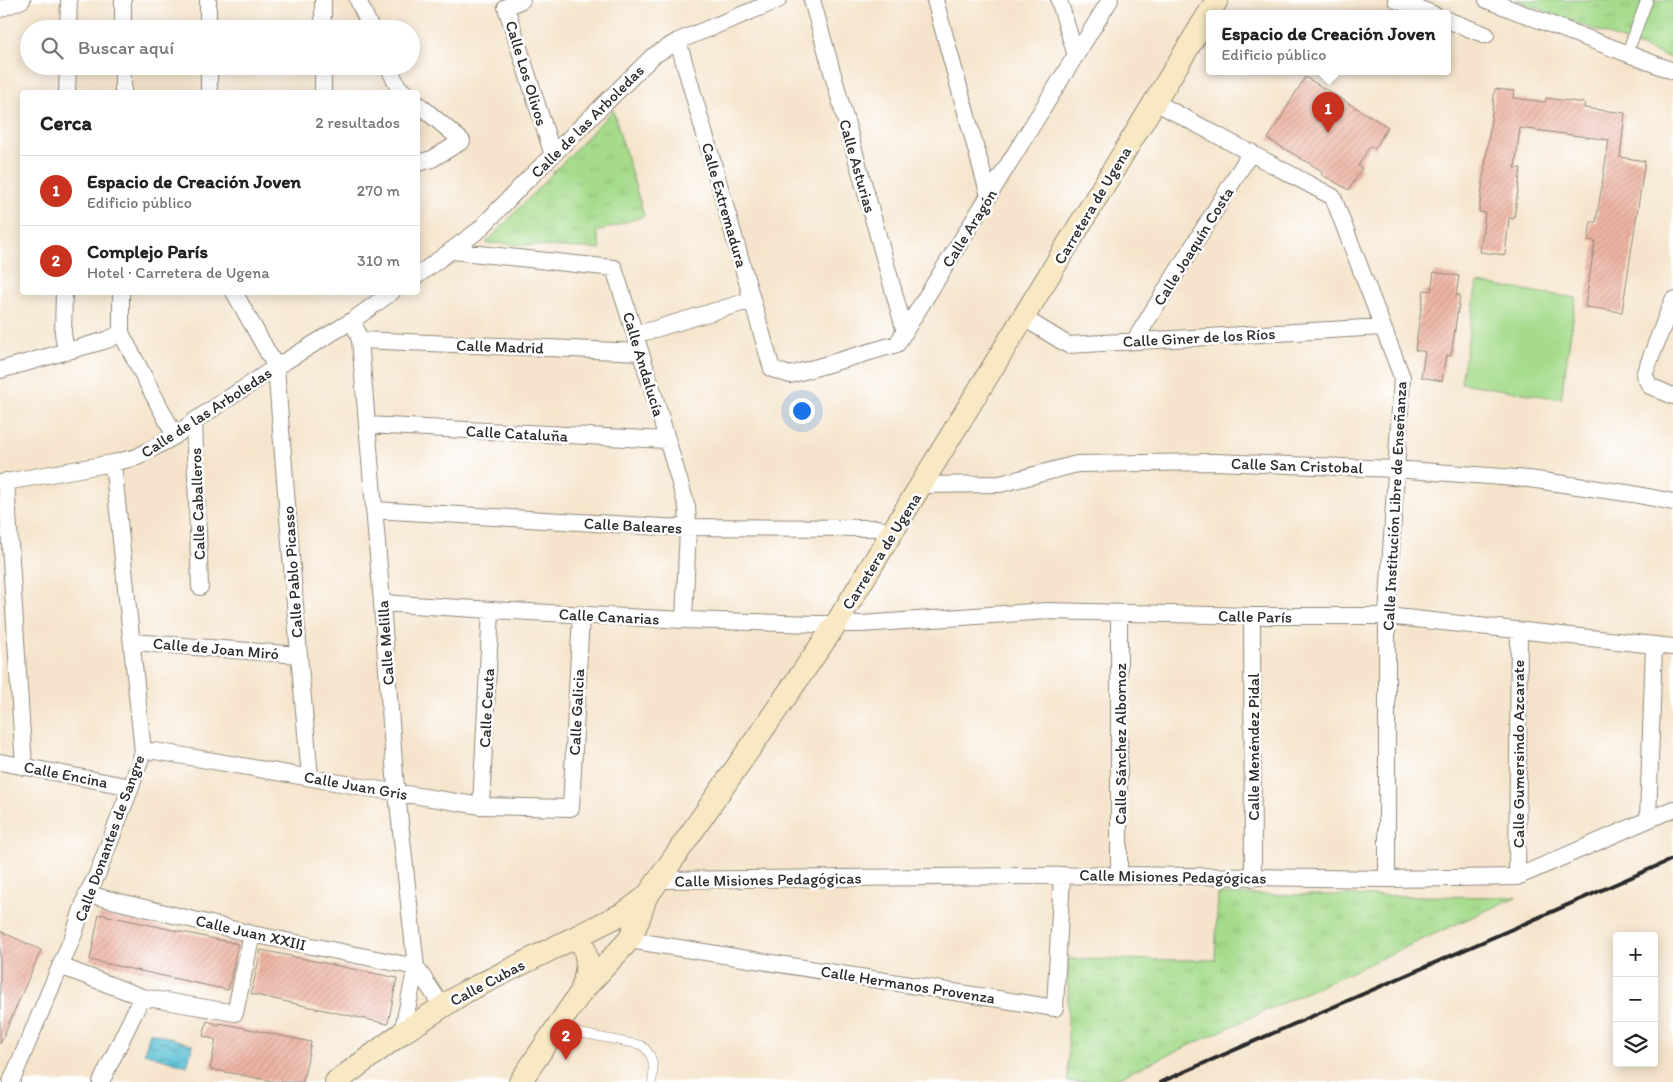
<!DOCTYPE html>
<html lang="es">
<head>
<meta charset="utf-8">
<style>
	:root { --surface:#fff; --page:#f2f2f2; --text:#222; --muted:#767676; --line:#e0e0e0; --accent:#c8321e }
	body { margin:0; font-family:Itim,sans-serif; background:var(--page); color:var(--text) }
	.controls { position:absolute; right:15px; bottom:15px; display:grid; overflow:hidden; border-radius:5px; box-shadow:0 2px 12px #0003 }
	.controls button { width:45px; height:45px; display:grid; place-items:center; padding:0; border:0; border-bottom:1px solid var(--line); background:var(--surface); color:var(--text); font:25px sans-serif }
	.you { position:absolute; left:801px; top:410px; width:18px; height:18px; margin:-12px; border:4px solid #fff; border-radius:50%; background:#1a73e8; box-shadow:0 0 0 8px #1a73e833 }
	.badge { display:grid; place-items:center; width:32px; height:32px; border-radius:50%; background:var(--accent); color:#fff; font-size:16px; font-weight:700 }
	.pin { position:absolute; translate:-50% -41px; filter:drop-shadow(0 1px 2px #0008) }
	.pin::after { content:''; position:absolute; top:26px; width:18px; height:15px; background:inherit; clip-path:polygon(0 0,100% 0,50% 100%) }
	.popup { position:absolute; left:1206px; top:10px; width:245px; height:65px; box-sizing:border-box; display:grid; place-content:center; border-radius:5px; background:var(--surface); filter:drop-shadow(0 1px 4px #0005); font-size:16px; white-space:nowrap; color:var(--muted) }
	.popup b { font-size:19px; color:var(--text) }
	.popup::after { content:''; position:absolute; left:50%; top:100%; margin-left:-10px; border:10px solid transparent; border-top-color:var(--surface) }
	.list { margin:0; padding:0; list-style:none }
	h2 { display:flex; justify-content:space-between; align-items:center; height:65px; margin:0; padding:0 20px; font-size:21px }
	h2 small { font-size:16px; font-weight:400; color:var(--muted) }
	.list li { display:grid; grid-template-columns:32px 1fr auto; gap:15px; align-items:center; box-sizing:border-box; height:70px; padding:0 20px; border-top:1px solid var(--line) }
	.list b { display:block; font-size:19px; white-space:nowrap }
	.list p { margin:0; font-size:16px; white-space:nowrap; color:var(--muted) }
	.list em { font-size:16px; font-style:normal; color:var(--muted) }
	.icon { flex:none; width:28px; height:28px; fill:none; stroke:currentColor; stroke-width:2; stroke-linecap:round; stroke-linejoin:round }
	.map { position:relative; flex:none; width:1673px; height:1082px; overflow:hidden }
	.search { position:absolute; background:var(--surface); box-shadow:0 2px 12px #0003; left:20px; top:20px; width:400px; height:55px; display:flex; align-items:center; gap:12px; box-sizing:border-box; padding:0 18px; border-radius:28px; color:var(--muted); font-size:19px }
	.panel { position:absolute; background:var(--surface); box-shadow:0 2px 12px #0003; left:20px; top:90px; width:400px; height:205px; border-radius:5px }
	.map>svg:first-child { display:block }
	.grass { fill:url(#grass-tufts); stroke:#68835b }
	.pitch { fill:#a5db8b; stroke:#68835b }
	.water { fill:url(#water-waves); stroke:#417580 }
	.building { fill:url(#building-hatch) }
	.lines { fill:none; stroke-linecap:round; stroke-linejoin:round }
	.service-casing { stroke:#90887b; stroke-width:9 }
	.pedestrian-casing { stroke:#90887b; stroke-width:13 }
	.minor-casing { stroke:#90887b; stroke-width:18 }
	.secondary-casing { stroke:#90887b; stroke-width:24 }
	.service { stroke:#fff; stroke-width:8 }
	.pedestrian { stroke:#fff; stroke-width:11 }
	.minor { stroke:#fff; stroke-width:16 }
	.secondary { stroke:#f8e8c3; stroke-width:22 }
	.rail { stroke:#2b2b2b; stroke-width:4 }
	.labels { text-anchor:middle; stroke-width:5; stroke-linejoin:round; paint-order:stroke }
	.street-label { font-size:16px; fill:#2b2b2b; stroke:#fff }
</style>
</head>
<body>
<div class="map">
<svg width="1673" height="1082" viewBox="0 0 1673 1082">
	<defs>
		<pattern id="grass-tufts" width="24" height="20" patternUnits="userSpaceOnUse" patternTransform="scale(1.25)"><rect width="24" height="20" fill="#a5db8b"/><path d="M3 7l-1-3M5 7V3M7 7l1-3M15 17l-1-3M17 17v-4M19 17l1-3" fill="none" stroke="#8ebc78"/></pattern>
		<pattern id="water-waves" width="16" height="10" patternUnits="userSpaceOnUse" patternTransform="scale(1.25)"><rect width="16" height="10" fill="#57bfd4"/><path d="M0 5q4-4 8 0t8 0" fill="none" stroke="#489bac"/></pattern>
		<pattern id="building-hatch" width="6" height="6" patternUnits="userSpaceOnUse" patternTransform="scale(1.25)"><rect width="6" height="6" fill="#edb4a3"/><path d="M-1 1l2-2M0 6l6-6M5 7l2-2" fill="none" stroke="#cb9b8c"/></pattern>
	</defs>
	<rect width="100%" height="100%" fill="#fff"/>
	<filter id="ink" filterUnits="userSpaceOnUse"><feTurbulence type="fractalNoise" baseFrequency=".02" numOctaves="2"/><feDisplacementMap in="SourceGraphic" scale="10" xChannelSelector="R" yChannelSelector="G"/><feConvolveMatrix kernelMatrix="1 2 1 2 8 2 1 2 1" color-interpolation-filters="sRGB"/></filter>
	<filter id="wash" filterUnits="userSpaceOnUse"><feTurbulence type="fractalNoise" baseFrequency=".0096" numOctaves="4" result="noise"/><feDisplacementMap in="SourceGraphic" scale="20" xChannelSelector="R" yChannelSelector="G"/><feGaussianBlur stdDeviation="1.12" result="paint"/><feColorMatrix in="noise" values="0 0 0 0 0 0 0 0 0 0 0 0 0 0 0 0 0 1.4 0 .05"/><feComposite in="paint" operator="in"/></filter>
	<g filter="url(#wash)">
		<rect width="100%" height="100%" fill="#f5e4cb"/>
		<path class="grass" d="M1515 0H1673V59Z
			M613 110 644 216 596 232 601 249 486 243Z
			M1218 894 1516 897 1109 1082H1068V959L1215 960Z"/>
		<path class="pitch" d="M1477 283 1576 298 1561 399 1461 383Z"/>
		<path class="water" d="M150 1032 193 1045 187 1066 144 1053Z"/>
		<g id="blocks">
			<path class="building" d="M1305 77 1388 127 1375 149 1370 146 1358 166 1362 168 1349 190 1321 174 1322 171 1268 139Z
				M1495 89 1514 91 1513 98 1545 102 1546 98 1585 103 1584 108 1625 113 1620 157 1645 161 1622 312 1585 307 1595 241 1588 240 1591 222H1596L1609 140 1520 128 1515 168H1521L1514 219 1509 218 1505 255 1480 252 1485 213 1479 212Z
				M1434 272 1459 276 1456 295H1460L1451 356 1446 355 1442 381 1421 377 1425 352 1415 350 1424 290 1431 291Z
				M99 914 238 944 228 990 90 960Z
				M0 931 41 950 0 1044Z
				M261 950 397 978 388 1024 251 994Z
				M207 1021 219 1025 220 1023 311 1042 303 1082H278L210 1069 216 1040 203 1036Z"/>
		</g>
	</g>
	<g filter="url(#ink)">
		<use href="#blocks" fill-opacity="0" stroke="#90887b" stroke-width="1"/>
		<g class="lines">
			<g class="service-casing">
				<path id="service" d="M559 1029 641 1045C654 1054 655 1068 652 1082"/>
			</g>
			<g class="pedestrian-casing">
				<path id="pedestrian" d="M1631 43 1647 0"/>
			</g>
			<g class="minor-casing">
				<path id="minor" d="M208 0V29
					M358 0 371 29
					M522 0 506 7 553 155
					M812 0 905 332
					M935 0 989 196
					M1059 0 1076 56
					M1396 0 1433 14
					M1487 0 1673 71
					M0 9 22 0
					M1447 20 1486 35
					M68 29 69 0
					M123 29V0
					M323 29V0
					M678 41 772 369 790 375 897 344 1110 0
					M209 66V92
					M388 66 398 87 404 92
					M67 92 68 66
					M123 92V66
					M323 92V66
					M1155 102 1333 197 1402 377 1387 616V879
					M418 104 462 141 432 159 418 163
					M452 251 614 268 654 395 687 507 688 528 684 620
					M418 275 479 230 523 184 653 56 678 41 778 0
					M64 292 63 333 66 352
					M121 292V333L175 436
					M234 292 276 367 299 655 310 777
					M1673 300 1644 375 1650 386 1673 396
					M1024 318 1068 345 1382 327
					M353 320 360 340 382 603 395 776 416 967 402 1033
					M635 335 752 300
					M360 340 640 352
					M1135 340 1251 152
					M0 370 107 340 121 333
					M194 421 200 587
					M367 425 667 440
					M6 481 24 767
					M0 483 113 463 137 457 175 436 194 421 276 367 353 320 392 292
					M921 485 1000 484 1077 464 1215 462 1395 469 1529 479 1633 494 1673 502
					M374 510 664 527 877 528 892 534
					M382 603 491 610 684 620 817 624H861L1047 611 1252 616H1387L1673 647
					M1252 616 1253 878
					M132 642 299 655
					M143 752 155 751 375 789 481 806 571 808 581 615
					M0 762 131 787
					M481 806 491 610
					M1648 819 1654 645
					M1119 875V613
					M1517 877 1519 631
					M659 880 1119 875 1387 879 1517 877 1673 809
					M87 894 252 934 416 967
					M629 940 1055 1008 1062 875
					M60 966 142 997 235 1013 252 934
					M416 967 442 1006
					M11 1082 74 934 87 894 97 875 131 787 143 752 113 463
					M101 1082 142 997"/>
			</g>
			<g class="secondary-casing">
				<path id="secondary" d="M579 936C590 958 588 969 581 992
					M336 1082 402 1033 465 992 626 912 646 897 653 888 836 624 1217 0
					M520 1082 581 992 629 940 638 921 646 897"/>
			</g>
			<use href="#service" class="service"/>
			<use href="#pedestrian" class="pedestrian"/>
			<use href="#minor" class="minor"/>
			<use href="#secondary" class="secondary"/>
			<path class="rail" d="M1161 1082 1673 859"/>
		</g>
	</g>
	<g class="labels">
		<g class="street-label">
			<text transform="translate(527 73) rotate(73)" y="6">Calle Los Olivos</text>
			<text transform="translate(587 121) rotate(-45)" y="6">Calle de las Arboledas</text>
			<text transform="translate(858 166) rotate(74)" y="6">Calle Asturias</text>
			<text transform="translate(725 205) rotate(74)" y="6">Calle Extremadura</text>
			<text transform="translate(1092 205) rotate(-59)" y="6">Carretera de Ugena</text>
			<text transform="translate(969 228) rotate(-58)" y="6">Calle Aragón</text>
			<text transform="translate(1193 246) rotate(-58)" y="6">Calle Joaquín Costa</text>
			<text transform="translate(1199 337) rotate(-3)" y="6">Calle Giner de los Ríos</text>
			<text transform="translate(500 346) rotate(2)" y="6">Calle Madrid</text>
			<text transform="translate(644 364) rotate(73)" y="6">Calle Andalucía</text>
			<text transform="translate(206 412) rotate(-33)" y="6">Calle de las Arboledas</text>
			<text transform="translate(517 433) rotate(3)" y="6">Calle Cataluña</text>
			<text transform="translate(1297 465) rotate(2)" y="6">Calle San Cristobal</text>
			<text transform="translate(197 504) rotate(-92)" y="6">Calle Caballeros</text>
			<text transform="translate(1394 506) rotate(-87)" y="6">Calle Institución Libre de Enseñanza</text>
			<text transform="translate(633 525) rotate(3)" y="6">Calle Baleares</text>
			<text transform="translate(881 551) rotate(-58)" y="6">Carretera de Ugena</text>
			<text transform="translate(292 572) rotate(-94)" y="6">Calle Pablo Picasso</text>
			<text transform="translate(609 616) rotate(3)" y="6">Calle Canarias</text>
			<text transform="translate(1255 616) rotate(1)" y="6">Calle París</text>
			<text transform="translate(385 643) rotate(-94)" y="6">Calle Melilla</text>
			<text transform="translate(216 648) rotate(5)" y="6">Calle de Joan Miró</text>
			<text transform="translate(486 708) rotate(-87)" y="6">Calle Ceuta</text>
			<text transform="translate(576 712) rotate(-87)" y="6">Calle Galicia</text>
			<text transform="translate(1120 744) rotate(-90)" y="6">Calle Sánchez Albornoz</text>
			<text transform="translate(1253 747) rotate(-90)" y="6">Calle Menéndez Pidal</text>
			<text transform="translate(1518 754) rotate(-90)" y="6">Calle Gumersindo Azcarate</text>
			<text transform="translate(66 774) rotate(11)" y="6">Calle Encina</text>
			<text transform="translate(356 785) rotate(10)" y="6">Calle Juan Gris</text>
			<text transform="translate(109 838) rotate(-70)" y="6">Calle Donantes de Sangre</text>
			<text transform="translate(1173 876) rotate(1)" y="6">Calle Misiones Pedagógicas</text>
			<text transform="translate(768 879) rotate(-1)" y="6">Calle Misiones Pedagógicas</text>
			<text transform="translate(251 932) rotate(13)" y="6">Calle Juan XXIII</text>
			<text transform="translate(487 982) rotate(-28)" y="6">Calle Cubas</text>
			<text transform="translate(908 984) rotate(9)" y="6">Calle Hermanos Provenza</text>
		</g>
	</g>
</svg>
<div class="controls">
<button>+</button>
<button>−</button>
<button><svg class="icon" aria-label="layers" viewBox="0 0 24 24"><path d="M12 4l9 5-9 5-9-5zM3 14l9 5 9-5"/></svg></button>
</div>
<div class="you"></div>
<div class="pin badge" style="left:1328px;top:133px">1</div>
<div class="popup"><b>Espacio de Creación Joven</b>Edificio público</div>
<div class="pin badge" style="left:566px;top:1060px">2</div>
<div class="search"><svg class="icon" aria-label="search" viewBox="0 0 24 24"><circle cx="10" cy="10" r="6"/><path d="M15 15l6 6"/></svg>Buscar aquí</div>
<section class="panel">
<h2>Cerca<small>2 resultados</small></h2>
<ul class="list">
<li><span class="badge">1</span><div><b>Espacio de Creación Joven</b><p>Edificio público</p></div><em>270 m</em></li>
<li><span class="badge">2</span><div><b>Complejo París</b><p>Hotel · Carretera de Ugena</p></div><em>310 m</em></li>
</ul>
</section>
</div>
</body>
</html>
